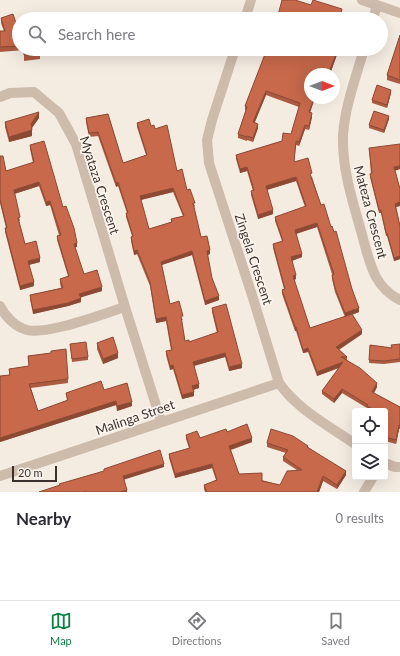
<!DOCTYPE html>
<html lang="en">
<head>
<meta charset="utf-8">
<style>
	:root { --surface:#fff; --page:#f2f2f3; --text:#2b2b33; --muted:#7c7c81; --line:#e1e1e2; --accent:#0b8043 }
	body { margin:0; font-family:Lato,sans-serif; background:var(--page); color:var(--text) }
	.controls { position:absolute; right:12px; bottom:12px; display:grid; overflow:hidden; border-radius:4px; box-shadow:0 4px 16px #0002 }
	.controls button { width:36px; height:36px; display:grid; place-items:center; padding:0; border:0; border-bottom:1px solid var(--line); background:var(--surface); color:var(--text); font:20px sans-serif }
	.compass { position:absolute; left:304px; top:68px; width:36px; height:36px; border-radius:50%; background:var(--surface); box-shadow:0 4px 16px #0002; rotate:90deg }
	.scale { position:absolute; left:12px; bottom:10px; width:45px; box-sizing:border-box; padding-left:4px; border:2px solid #3b302b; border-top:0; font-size:11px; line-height:14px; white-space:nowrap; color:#3b302b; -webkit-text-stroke:3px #fbf5ee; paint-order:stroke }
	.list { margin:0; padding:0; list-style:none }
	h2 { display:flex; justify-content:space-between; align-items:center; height:52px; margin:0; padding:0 16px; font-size:17px }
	h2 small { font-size:13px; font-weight:400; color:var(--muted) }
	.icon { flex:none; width:22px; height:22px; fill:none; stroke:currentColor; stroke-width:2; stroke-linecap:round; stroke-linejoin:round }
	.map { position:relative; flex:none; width:400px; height:492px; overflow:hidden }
	.search { position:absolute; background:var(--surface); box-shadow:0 4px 16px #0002; left:12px; right:12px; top:12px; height:44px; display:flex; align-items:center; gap:10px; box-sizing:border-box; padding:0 14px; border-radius:22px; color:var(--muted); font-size:15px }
	.sheet { height:108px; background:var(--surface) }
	nav { display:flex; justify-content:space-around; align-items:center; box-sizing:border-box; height:56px; border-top:1px solid var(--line); background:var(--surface); font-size:11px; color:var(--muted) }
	nav a { display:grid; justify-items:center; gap:2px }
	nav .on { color:var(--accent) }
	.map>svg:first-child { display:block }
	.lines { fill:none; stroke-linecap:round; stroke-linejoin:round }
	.minor { stroke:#cdbbac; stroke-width:10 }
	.wall { fill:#ac5a40; fill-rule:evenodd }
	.shaded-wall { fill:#8c4a34 }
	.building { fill:#c8694b; stroke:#8c4a34; fill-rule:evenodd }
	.labels { text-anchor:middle; stroke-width:3.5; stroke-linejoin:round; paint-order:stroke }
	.street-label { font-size:13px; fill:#3b302b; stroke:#fbf5ee }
</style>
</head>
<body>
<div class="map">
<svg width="400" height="492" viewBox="0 0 400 492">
	<rect width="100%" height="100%" fill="#f4ebe1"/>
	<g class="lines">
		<path class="minor" d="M362 0 400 13
			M245 19 251 0
			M373 19 377 5
			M235 49 212 120 207 140 209 163 252 295 279 383C298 410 328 425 355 444
			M364 49C356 77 345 106 343 135 342 169 352 199 361 231 365 245 369 264 376 277 382 288 390 295 400 300
			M0 97 10 93 34 92 59 113 76 144 125 307 161 421
			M0 306C5 316 15 327 27 330 48 335 102 314 125 307
			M385 463 395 467H400
			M0 476 279 383
			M364 492 373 477"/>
	</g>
	<path class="wall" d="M1 18 18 29H19V49H70V56L40 55V59L24 61V50L0 52V31H4L1 23Z
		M400 35V84L387 80V75Z
		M135 49H152L151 54 135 50Z
		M267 49H339L330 74H310V113L312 117 309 130 305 129 299 146 296 145 294 162 312 177 321 205 331 227 359 312 352 315 362 334 339 350 347 357V360L377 387 374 393 400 407V429H399L396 444 385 441V428L387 422 385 420V411H369L367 410V408L342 393 334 403 322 394V391L339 368 317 376 308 352 303 353 296 331H295L282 294V290L284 289 273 248V244L282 241 275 221V217L305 207 296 181 267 190 273 214 258 219 251 195V191H253L247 171 240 173 236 159V155L282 141 291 134 299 107 266 95 255 122 258 128 253 142 247 140V141L238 138V134L246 110H245V106ZM317 227 332 274V279L335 292 345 317 310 328 294 280 296 279 292 261 302 257 296 234Z
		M391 93 387 108 372 103V100Z
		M108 114 123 163 146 155 137 127V123L151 126 155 129 177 171 195 206 194 207 201 237 210 254 207 255 212 278 219 300 205 305 192 255 162 265 170 304 183 320H181L185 341 189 342 217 333 212 312V308L242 368 229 371 225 357 194 366 199 388 193 390 194 396 182 399 173 369 170 370 166 355V351L171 350 166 321 156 323 150 286 137 254 134 255 131 241V237L132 236 126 217V213H127L118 186 116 187 98 136 89 137 86 122V118ZM173 192 183 216 171 219V222L149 229 141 200Z
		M39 118 32 128V136L9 142 5 127V122Z
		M389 119 384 133 369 128V125Z
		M30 145 63 207 77 247H75L84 274 102 291 80 297 81 302 68 306 33 314 30 299V295L61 288 60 283V279L68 276 57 240V236L59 235 50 205 46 206 39 186 14 194 20 221H19L25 244 40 262 29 265 34 286 20 290 5 232V228H6L0 203V156L6 171 33 163 30 149Z
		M369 148 400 169 395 170 400 189V206L396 207 400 226V259L394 261 387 236H386L381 213H379L370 177V174H371Z
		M97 343 118 358 103 364 97 349Z
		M70 344 88 357V360L72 362Z
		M400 344V362L384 364 369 363 370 345 392 348Z
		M51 351 68 379V383L31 388 38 411 67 401 66 393 104 390 132 406 117 411 116 405 0 442V376L9 375V369L29 366 28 356 51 353Z
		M227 432 252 442 231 450 239 474 280 485 297 470 283 461V457L286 453 267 447V443L308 447 346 475 337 489 323 481 319 492H205L204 489V485L216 480 212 468 175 478 169 458V454L189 448 186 439V435L200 438Z"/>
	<path class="shaded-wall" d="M342 9V13L340 19H339Z
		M338 49H339L330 74H329V72Z
		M391 90V93L387 108V105Z
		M266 91V95L253 126V122Z
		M314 98H315L309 116V112Z
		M39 112V118L31 129V124Z
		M312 113V117L309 130V126Z
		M389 116V119L384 133V130Z
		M258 124V128L253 142V138Z
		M305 125V129L299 146V142Z
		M32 130V136L9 142V137Z
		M400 166V169L394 171V167Z
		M247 167V171L240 173V169Z
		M296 177V181L266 190V186Z
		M39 182V186L14 194V190Z
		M118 182V186L116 187V183Z
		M173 188V192L140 200V196Z
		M50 201V205L46 206V202Z
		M400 202V206L395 207V204Z
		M273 210V214L258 219V215Z
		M317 223V227L295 234V230Z
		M77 243V247H74V244Z
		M137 250V254L134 255V251Z
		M210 250V254L207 255V251Z
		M192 251V255L161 265V262Z
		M302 254V257L291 261V257Z
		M400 256V259L394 261V258Z
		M40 258V262L28 265V261Z
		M296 275V279L293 280V276Z
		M34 282V286L20 290V286Z
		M102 287V291L79 298V294Z
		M219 296V300L205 305V301Z
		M81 298V302L68 306 33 314V310Z
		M359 308V312L345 317V313Z
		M166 317V321L156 323V319Z
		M295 327H296V331H295Z
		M362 330V334L336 351V347Z
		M308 348V352L303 353V350Z
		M118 353V358L103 364V359Z
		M225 353V357L193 366V362Z
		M343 362V366L317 376V372Z
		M242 364V368L229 371V367Z
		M173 365V369L170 370V366Z
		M377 383V387L372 396V392Z
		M199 384V388L192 390V386Z
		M342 389V393L334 403V399Z
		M194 392V396L182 399V395Z
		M116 401V405L0 442V438Z
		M132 402V406L117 411V406Z
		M399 425V429L396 444V440Z
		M252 438V442L229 450V446Z
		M164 464V467L123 480V476Z
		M212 464V468L175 478V474Z
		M346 471V475L337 489V485Z
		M323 476V481L319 492H317Z
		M127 490V492H120Z"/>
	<path class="building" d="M282 0H295L311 5 313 0 342 9 339 19H277Z
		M13 14 18 29H19V46L0 47V31H5L1 18Z
		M400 35V80L387 75Z
		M24 49H70V51L40 49V54L24 55Z
		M267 49H338L329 72 327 71 326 74H310V98H314L309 112 312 113 309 126 305 125 299 142 296 141 294 162 308 158 312 173 310 174 321 205 324 204 331 227 332 226 334 232 336 231 352 289 359 308 345 313 335 288 332 275 334 274 317 223 295 230 302 254 291 257 296 275 293 276 310 328 352 314 362 330 336 347 347 357H341L360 368 377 383 372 392 400 407V425H399L396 440 385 437V428L388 418 385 416V411H376L367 406 368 405 342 389 334 399 322 391 343 362 317 372 308 348 303 350 296 327H295L282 290 285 289 273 244 283 241 275 217 306 206 296 177 266 186 273 210 258 215 251 191 254 190 247 167 240 169 236 155 282 141 283 133 291 134 300 103 266 91 253 122 258 124 253 138 247 136V137L238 134 247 107 245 106Z
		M377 85 391 90 387 105 372 100Z
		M374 111 389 116 384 130 369 125Z
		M39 112 31 124 32 130 9 137 5 122Z
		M108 114 123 163 147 155 137 123 149 119 151 126 154 125 155 129 167 125 177 171 182 169 187 190 190 189 195 203H193L201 237 207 236 210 250 207 251 212 278 219 296 205 301 192 251 161 262 170 304 179 301 183 316H181L185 341 189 340V342L218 332 212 308 226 304 242 364 229 367 225 353 193 362 199 384 192 386 194 392 182 395 173 365 170 366 166 351 172 350 166 317 156 319 150 282 137 250 134 251 131 237 133 236 126 213H128L118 182 116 183 98 132 89 133 86 118ZM173 188 184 216 171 219 172 222 149 229 140 196Z
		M44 141 63 207 66 206 74 228 77 243 74 244 84 274 97 270 102 287 79 294 81 298 68 303 33 310 30 295 63 288 60 279 69 276 57 236 61 235 50 201 46 202 39 182 14 190 20 217 18 218 25 244 36 241 40 258 28 261 34 282 20 286 5 228H7L0 199V156H3L6 171 34 162 30 145Z
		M400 144V166L394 167 400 189V202L395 204 400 226V256L394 258 387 233H386L381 210H379L370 174 372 173 369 148Z
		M113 337 118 353 103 359 97 343Z
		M86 342 88 357 72 359 70 344Z
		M400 344V359L384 361 369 360 370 345 392 348 391 345Z
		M66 349 68 379 29 384 38 411 68 400 66 393 101 381 104 390 127 383 132 402 117 406 116 401 0 438V376L10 375 9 369 29 366 28 356 51 353V351Z
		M247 424 252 438 229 446 239 474 262 473V481L280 485 287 471 302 470 283 457 288 450 267 443 271 429 293 436 308 446 307 447 346 471 337 485 323 476 317 492H207L204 485 217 480 212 464 175 474 169 454 190 448 186 435 197 431 200 438 226 429 227 432Z
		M160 450 164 464 123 476 127 490 120 492H86V491L83 492H39L60 485 59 484 104 471V469Z"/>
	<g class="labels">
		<g class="street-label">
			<text transform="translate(100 185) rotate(72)" y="5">Myataza Crescent</text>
			<text transform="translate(371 212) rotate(75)" y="5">Mateza Crescent</text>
			<text transform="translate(254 259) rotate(72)" y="5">Zingela Crescent</text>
			<text transform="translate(135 417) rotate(-19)" y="5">Malinga Street</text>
		</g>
	</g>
</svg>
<div class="controls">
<button><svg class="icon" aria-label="locate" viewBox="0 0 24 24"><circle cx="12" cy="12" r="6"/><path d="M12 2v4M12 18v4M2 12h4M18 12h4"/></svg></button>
<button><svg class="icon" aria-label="layers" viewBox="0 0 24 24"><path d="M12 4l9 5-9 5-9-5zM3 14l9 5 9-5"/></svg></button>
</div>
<svg class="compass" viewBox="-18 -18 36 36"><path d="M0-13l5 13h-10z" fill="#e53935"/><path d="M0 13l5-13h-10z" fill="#7c7c81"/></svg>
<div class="scale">20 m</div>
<div class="search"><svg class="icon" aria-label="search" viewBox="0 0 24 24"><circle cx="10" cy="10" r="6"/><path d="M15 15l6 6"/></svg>Search here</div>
</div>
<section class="sheet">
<h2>Nearby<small>0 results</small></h2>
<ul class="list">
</ul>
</section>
<nav>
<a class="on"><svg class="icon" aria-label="map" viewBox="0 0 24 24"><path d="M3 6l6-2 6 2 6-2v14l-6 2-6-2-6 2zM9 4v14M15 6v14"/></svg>Map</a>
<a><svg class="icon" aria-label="directions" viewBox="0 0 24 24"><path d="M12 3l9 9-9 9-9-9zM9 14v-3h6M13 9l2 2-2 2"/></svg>Directions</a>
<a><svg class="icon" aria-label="saved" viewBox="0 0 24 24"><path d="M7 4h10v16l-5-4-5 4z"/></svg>Saved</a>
</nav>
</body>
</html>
